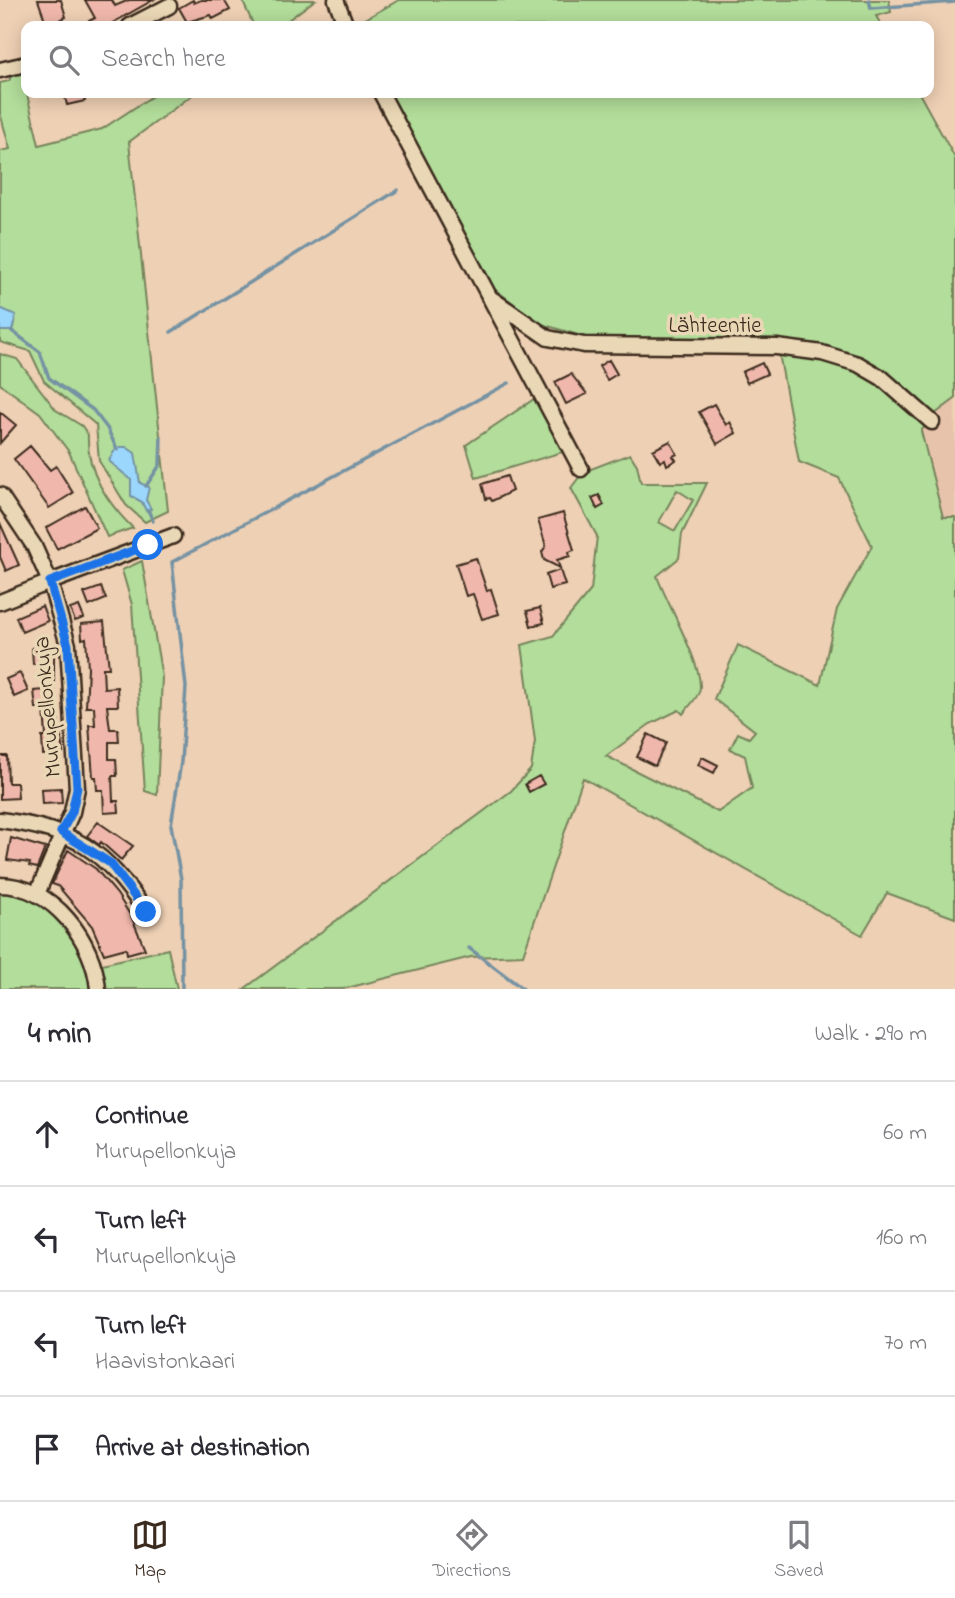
<!DOCTYPE html>
<html lang="en">
<head>
<meta charset="utf-8">
<style>
	:root { --surface:#fff; --page:#f7f7f7; --text:#2b2b33; --muted:#7c7c81; --line:#e1e1e2; --accent:#3b2a1e }
	body { margin:0; font-family:"Indie Flower",sans-serif; background:var(--page); color:var(--text) }
	.stop { position:absolute; width:21px; height:21px; margin:-16px; border:5px solid #1a73e8; border-radius:50%; background:#fff }
	.stop.end { background:#1a73e8; border-color:#fff; box-shadow:0 2px 7px #0008 }
	.list { margin:0; padding:0; list-style:none }
	h2 { display:flex; justify-content:space-between; align-items:center; height:91px; margin:0; padding:0 28px; font-size:30px }
	h2 small { font-size:23px; font-weight:400; color:var(--muted) }
	.list li { display:grid; grid-template-columns:46px 1fr auto; gap:21px; align-items:center; box-sizing:border-box; height:105px; padding:0 28px; border-top:2px solid var(--line) }
	.list b { display:block; font-size:26px; white-space:nowrap }
	.list p { margin:0; font-size:23px; white-space:nowrap; color:var(--muted) }
	.list em { font-size:23px; font-style:normal; color:var(--muted) }
	.icon { flex:none; width:38px; height:38px; fill:none; stroke:currentColor; stroke-width:2; stroke-linecap:round; stroke-linejoin:round }
	.map { position:relative; flex:none; width:955px; height:989px; overflow:hidden }
	.search { position:absolute; background:var(--surface); box-shadow:0 4px 18px #0003; left:21px; right:21px; top:21px; height:77px; display:flex; align-items:center; gap:18px; box-sizing:border-box; padding:0 24px; border-radius:14px; color:var(--muted); font-size:26px }
	.sheet { height:511px; background:var(--surface) }
	nav { display:flex; justify-content:space-around; align-items:center; box-sizing:border-box; height:98px; border-top:2px solid var(--line); background:var(--surface); font-size:19px; color:var(--muted) }
	nav a { display:grid; justify-items:center; gap:4px }
	nav .on { color:var(--accent) }
	.map>svg:first-child { display:block }
	.built { fill:#e8c3ac }
	.green { fill:#b2dd9a; stroke:#76845c; stroke-width:2; fill-rule:evenodd }
	.water { fill:#9bd7fc; stroke:#7592a3; stroke-width:2 }
	.lines { fill:none; stroke-linecap:round; stroke-linejoin:round }
	.stream { stroke:#7592a3; stroke-width:3.5 }
	.building { fill:#f0b8ac; stroke:#3b2a1e; stroke-width:2 }
	.minor-casing { stroke:#3b2a1e; stroke-width:19 }
	.minor { stroke:#ead7b5; stroke-width:14 }
	.route { stroke:#1a73e8; stroke-width:9 }
	.labels { text-anchor:middle; stroke-width:7; stroke-linejoin:round; paint-order:stroke }
	.street-label { font-size:23px; fill:#3b2a1e; stroke:#ead7b5 }
</style>
</head>
<body>
<div class="map">
<svg width="955" height="989" viewBox="0 0 955 989">
	<rect width="100%" height="100%" fill="#eed0b4"/>
	<filter id="ink" filterUnits="userSpaceOnUse"><feTurbulence type="fractalNoise" baseFrequency=".0143" numOctaves="2"/><feDisplacementMap in="SourceGraphic" scale="14" xChannelSelector="R" yChannelSelector="G"/><feConvolveMatrix kernelMatrix="1 2 1 2 8 2 1 2 1" color-interpolation-filters="sRGB"/></filter>
	<g filter="url(#ink)">
		<path class="built" d="M955 399V517L943 518 921 430 935 414Z"/>
		<path class="green" d="M242 0H315L280 26H254Z
			M399 0H889L891 12 876 16 882 26H353Z
			M21 69 39 145 102 129 157 93H195L129 142 168 511 145 522 126 505 99 461 96 425 44 381 30 351 0 342V151L10 149 0 113V83L9 81 13 72Z
			M387 93H919L955 158V399L935 414 921 431 943 517H955V918L887 893 862 935 583 778 523 955 471 957 343 989H244L511 791 531 769 535 741 522 645 553 636 591 590 597 536 571 488 583 472 630 454 637 465 641 483H707L682 534 679 558 657 576C665 600 707 672 699 692 696 700 688 707 683 714L679 710 650 724 606 756 718 812 752 788 745 756 730 749 738 733 749 738 755 731 714 699 738 645 820 685 837 609 872 546 839 478 799 462 779 353 592 339 541 324 493 288ZM677 490 693 500 675 531 659 522Z
			M0 354 17 359 56 410 82 426 88 435C86 471 108 504 133 528L107 537 69 452 40 413 0 384Z
			M537 397 566 451 476 478 466 445Z
			M142 561 162 677 157 795 145 791 132 605 122 570Z
			M0 885H8L66 917 98 989H0Z
			M168 949 177 989H105L102 964Z"/>
		<path class="water" d="M0 308 16 315 12 331H0Z
			M119 447H126L135 453 140 483 149 487 146 500 151 509 146 511 142 502 131 496V480L109 461 114 451Z"/>
		<g class="lines">
			<path class="stream" d="M869 0 871 8 955 2
				M12 331 40 352 49 378 93 410 107 428 117 449
				M171 332 398 190
				M146 486 160 465 161 437
				M148 510 153 521
				M469 948 523 989
				M182 989 181 879 171 825 181 762 186 687 172 562 509 383"/>
		</g>
		<path class="building" d="M38 0H61L66 17 60 20 59 25 47 26Z
			M85 0H112L115 6 129 0H153L107 26H79L95 18Z
			M193 0 194 3 201 0H224L230 10 213 19 211 15 187 22 179 8Z
			M64 93H83L85 101 67 105Z
			M609 360 617 374 607 380 599 366Z
			M762 363 767 374 747 383 742 372Z
			M571 374 587 394 566 404 555 382Z
			M714 404 726 425 730 422 736 433 717 444 699 412Z
			M0 412 16 425 0 443Z
			M670 441 677 454 673 456 676 460 667 465 665 459 660 462 653 450Z
			M30 446 50 470 56 466 73 493 49 508 14 459Z
			M507 476 512 491 492 501 490 498 486 499 482 484Z
			M599 495 604 505 597 509 592 498Z
			M85 506 97 528 57 549 46 528Z
			M563 513 574 550 569 552 570 556 557 560 560 568 544 560 542 552 546 546 538 520Z
			M0 523 19 565 6 571 0 557Z
			M476 558 487 591 491 589 499 614 482 619 473 594 466 596 456 564Z
			M560 570 565 585 550 589 546 575Z
			M101 587 106 599 89 606 84 593Z
			M42 606 48 621 22 632 16 617Z
			M79 606 84 618 75 621 70 609Z
			M540 608 544 623 531 626 527 611Z
			M104 622 109 668H103L104 688 117 687 118 706H107L110 729H118L119 742H109V759H116L117 776H112L113 801H118L119 812 104 813 103 790H97L96 777H93L89 725H95L94 707H86L88 668 86 638 82 639 81 624Z
			M54 646V690L63 753 43 755 42 737H46L44 708H36L34 691 44 690 43 663 33 664 32 648Z
			M20 673 28 691 14 697 6 679Z
			M648 734 666 743 655 766 637 757Z
			M0 756H7L8 783H17L18 798 0 799Z
			M702 757 718 765 714 773 698 765Z
			M539 776 544 784 529 792 525 784Z
			M61 788 62 803 42 804 41 789Z
			M98 822 133 846 121 860 101 842 99 845 87 836Z
			M11 838 45 848 37 868 29 866 30 863 7 860Z
			M68 850 96 869 117 894 132 918 145 949 127 954 126 948 104 954 92 926 58 886 52 884Z"/>
		<g class="lines">
			<g class="minor-casing">
				<path id="minor" d="M336 0 346 26
					M130 26 169 6
					M0 70 26 64
					M381 93 581 469
					M489 297 548 338 584 345 777 347 822 353 858 364 882 378 932 422
					M0 495 34 546 50 582 0 602
					M0 820C76 830 104 850 146 912
					M0 885C53 885 94 941 98 989
					M37 894 72 812 77 788 68 645 50 582 173 536"/>
			</g>
			<use href="#minor" class="minor"/>
		</g>
	</g>
	<g class="lines" filter="url(#ink)">
		<path class="route" d="M146 912 110 863 61 832 72 812 77 788 68 645 50 582 148 545"/>
	</g>
	<g class="labels">
		<g class="street-label">
			<text x="715" y="332">Lähteentie</text>
			<text transform="translate(46 707) rotate(-95)" y="8">Murupellonkuja</text>
		</g>
	</g>
</svg>
<div class="stop" style="left:148px;top:545px"></div>
<div class="stop end" style="left:146px;top:912px"></div>
<div class="search"><svg class="icon" aria-label="search" viewBox="0 0 24 24"><circle cx="10" cy="10" r="6"/><path d="M15 15l6 6"/></svg>Search here</div>
</div>
<section class="sheet">
<h2>4 min<small>Walk · 290 m</small></h2>
<ul class="list">
<li><svg class="icon" aria-label="ahead" viewBox="0 0 24 24"><path d="M12 20V5M6 11l6-6 6 6"/></svg><div><b>Continue</b><p>Murupellonkuja</p></div><em>60 m</em></li>
<li><svg class="icon" aria-label="left" viewBox="0 0 24 24"><path d="M17 20v-9H6M10 6l-5 5 5 5"/></svg><div><b>Turn left</b><p>Murupellonkuja</p></div><em>160 m</em></li>
<li><svg class="icon" aria-label="left" viewBox="0 0 24 24"><path d="M17 20v-9H6M10 6l-5 5 5 5"/></svg><div><b>Turn left</b><p>Haavistonkaari</p></div><em>70 m</em></li>
<li><svg class="icon" aria-label="arrive" viewBox="0 0 24 24"><path d="M6 21V4h12l-3 4 3 4H6"/></svg><div><b>Arrive at destination</b></div></li>
</ul>
</section>
<nav>
<a class="on"><svg class="icon" aria-label="map" viewBox="0 0 24 24"><path d="M3 6l6-2 6 2 6-2v14l-6 2-6-2-6 2zM9 4v14M15 6v14"/></svg>Map</a>
<a><svg class="icon" aria-label="directions" viewBox="0 0 24 24"><path d="M12 3l9 9-9 9-9-9zM9 14v-3h6M13 9l2 2-2 2"/></svg>Directions</a>
<a><svg class="icon" aria-label="saved" viewBox="0 0 24 24"><path d="M7 4h10v16l-5-4-5 4z"/></svg>Saved</a>
</nav>
</body>
</html>
